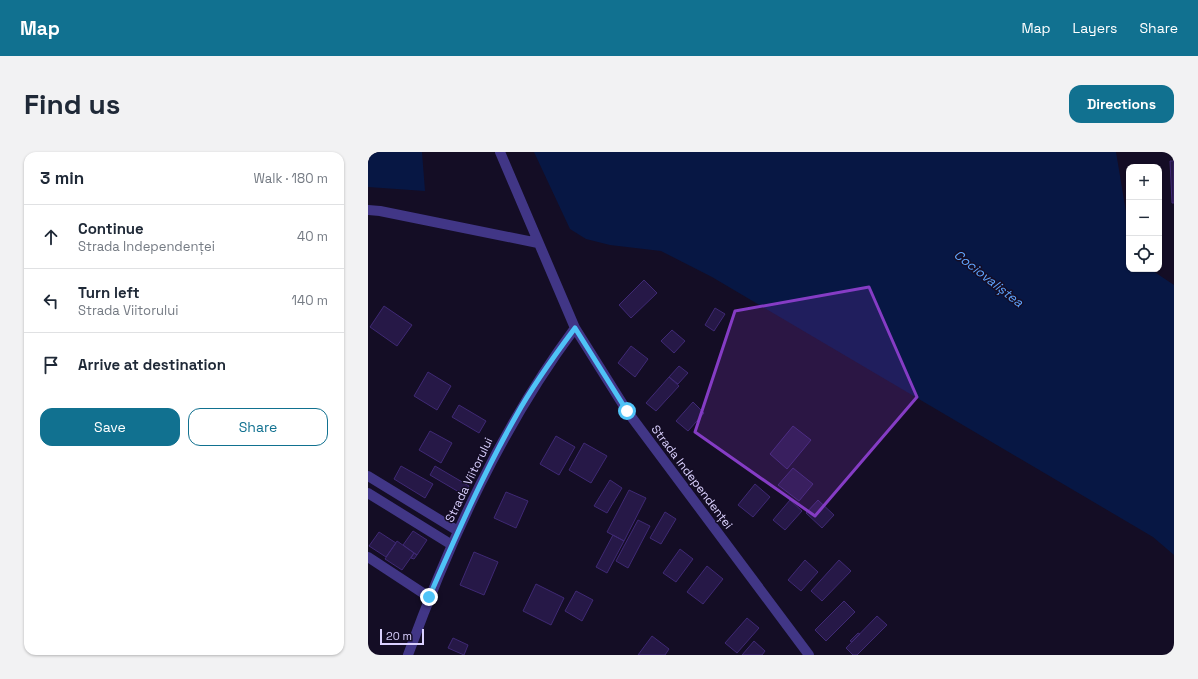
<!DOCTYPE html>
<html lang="en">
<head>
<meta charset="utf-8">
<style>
	:root { --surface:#fff; --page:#f2f2f3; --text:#1f2937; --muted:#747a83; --line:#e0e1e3; --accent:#117190 }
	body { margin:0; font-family:"Space Grotesk",sans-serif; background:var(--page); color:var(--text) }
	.controls { position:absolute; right:12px; top:12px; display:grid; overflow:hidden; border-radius:8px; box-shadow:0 1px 3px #0004 }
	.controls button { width:36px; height:36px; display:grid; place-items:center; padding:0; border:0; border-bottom:1px solid var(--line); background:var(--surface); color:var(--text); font:20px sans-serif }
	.scale { position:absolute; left:12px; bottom:10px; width:44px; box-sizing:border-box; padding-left:4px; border:2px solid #dbd1ff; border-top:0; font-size:11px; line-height:14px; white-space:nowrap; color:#dbd1ff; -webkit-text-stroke:3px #140d25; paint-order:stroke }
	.stop { position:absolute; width:12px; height:12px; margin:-9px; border:3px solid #4fc3f7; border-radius:50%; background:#fff }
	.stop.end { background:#4fc3f7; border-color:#fff; box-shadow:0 1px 4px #0008 }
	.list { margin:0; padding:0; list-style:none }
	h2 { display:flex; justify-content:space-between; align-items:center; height:52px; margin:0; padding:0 16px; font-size:17px }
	h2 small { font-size:13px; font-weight:400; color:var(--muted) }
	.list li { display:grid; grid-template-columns:26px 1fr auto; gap:12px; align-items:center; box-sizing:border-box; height:64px; padding:0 16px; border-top:1px solid var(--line) }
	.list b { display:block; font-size:15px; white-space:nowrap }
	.list p { margin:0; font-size:13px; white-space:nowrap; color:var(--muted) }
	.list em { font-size:13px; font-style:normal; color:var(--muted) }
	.actions { display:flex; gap:8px; padding:12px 16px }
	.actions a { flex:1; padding:9px 0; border:1px solid var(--accent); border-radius:12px; text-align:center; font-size:14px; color:var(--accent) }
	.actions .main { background:var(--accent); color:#fff }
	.icon { flex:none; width:22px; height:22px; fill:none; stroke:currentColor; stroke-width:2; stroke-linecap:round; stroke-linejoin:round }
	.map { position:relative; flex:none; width:806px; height:503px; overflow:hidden; border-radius:12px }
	header { display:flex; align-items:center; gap:24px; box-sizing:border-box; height:56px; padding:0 20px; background:var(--accent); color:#fff }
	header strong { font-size:19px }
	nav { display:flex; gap:22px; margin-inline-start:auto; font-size:14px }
	.intro { display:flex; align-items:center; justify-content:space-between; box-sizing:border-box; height:96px; padding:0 24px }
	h1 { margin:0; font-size:28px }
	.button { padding:10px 18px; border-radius:12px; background:var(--accent); color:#fff; font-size:14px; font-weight:700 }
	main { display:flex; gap:24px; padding:0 24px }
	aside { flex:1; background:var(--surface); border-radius:12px; box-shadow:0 1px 3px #0004 }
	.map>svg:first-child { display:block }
	.water { fill:#071744 }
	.building { fill:#261847; stroke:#3f2974 }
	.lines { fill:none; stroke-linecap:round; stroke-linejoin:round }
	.street { stroke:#413686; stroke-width:10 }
	.route { stroke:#4fc3f7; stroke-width:5 }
	.marked { fill:#853cc5; fill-opacity:0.2; stroke:#853cc5; stroke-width:3; stroke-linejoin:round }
	.labels { text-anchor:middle; stroke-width:3; stroke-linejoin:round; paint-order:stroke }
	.street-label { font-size:12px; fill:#dbd1ff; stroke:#140d25 }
	.water-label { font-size:13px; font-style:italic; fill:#5fa5ff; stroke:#140d25 }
</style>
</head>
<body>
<header>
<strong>Map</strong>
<nav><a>Map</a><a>Layers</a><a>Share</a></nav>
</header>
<div class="intro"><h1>Find us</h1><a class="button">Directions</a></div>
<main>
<aside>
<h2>3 min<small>Walk · 180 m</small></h2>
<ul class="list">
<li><svg class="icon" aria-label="ahead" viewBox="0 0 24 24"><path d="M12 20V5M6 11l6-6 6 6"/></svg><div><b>Continue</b><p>Strada Independenței</p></div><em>40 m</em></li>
<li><svg class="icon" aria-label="left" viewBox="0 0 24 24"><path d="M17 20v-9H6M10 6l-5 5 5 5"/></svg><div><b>Turn left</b><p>Strada Viitorului</p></div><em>140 m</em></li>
<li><svg class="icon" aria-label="arrive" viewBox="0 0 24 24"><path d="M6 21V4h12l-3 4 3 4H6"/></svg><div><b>Arrive at destination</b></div></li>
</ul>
<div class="actions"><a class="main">Save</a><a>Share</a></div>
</aside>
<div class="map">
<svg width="806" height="503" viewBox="0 0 806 503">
	<rect width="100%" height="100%" fill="#140d25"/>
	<path class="water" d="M0 0H54L57 39 0 35Z
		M166 0H748L761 78V117H782L806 133V403L785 385 344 125 293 99 242 93 218 87 202 77Z"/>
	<path class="building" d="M802 9H806V51H804Z
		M276 128 289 141 263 166 251 153Z
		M16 154 44 173 29 194 2 175Z
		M347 156 357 162 346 179 337 173Z
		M304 178 317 189 306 201 293 189Z
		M263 194 280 207 267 225 250 211Z
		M311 214 320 221 310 232 301 225Z
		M60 220 83 234 69 258 46 244Z
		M301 225 311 234 288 259 278 251Z
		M325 250 336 261 320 279 308 269Z
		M91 253 118 269 111 281 84 265Z
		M425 274 443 288 419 317 402 302Z
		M62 279 84 291 73 311 51 298Z
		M188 284 207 295 191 323 172 312Z
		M216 291 239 304 223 331 201 318Z
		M33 314 65 332 57 346 26 327Z
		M67 314 101 334 96 343 62 323Z
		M425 316 445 332 431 349 410 333Z
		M242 328 254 336 239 361 226 354Z
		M387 332 402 345 385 365 370 353Z
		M261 338 278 346 256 389 239 380Z
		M138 340 160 349 148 376 126 366Z
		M422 348 434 359 417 378 405 368Z
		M450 348 466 363 454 376 438 361Z
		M297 360 308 367 293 392 282 386Z
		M270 368 282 374 260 416 248 409Z
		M45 379 59 388 49 403 35 393Z
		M11 380 28 391 18 405 1 394Z
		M245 383 256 389 239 421 228 415Z
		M29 389 46 401 34 418 17 407Z
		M312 397 325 407 308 430 295 421Z
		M106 400 130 410 116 443 92 433Z
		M46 401 49 403 46 407 43 406Z
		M437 408 450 420 433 439 420 428Z
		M471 408 483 419 454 449 443 439Z
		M339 414 355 427 335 452 319 440Z
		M168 432 196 446 183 473 155 459Z
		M208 439 225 448 214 469 197 459Z
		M476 449 487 460 458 489 447 478Z
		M509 464 519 473 489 503H485L478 496Z
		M379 466 391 476 369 501 357 491Z
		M490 481 492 482 484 490 482 489Z
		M284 484 301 497 297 503H270Z
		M85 486 100 493 96 503 80 496Z
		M386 489 397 499 394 503H374Z"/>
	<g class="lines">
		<path class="street" d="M132 0 207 176 259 259 441 503
			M0 58 12 59 170 91
			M0 324 90 379
			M0 341 84 393
			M0 405 61 445
			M40 503C82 388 134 274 207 176"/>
	</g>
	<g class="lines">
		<path class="route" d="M61 445C88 384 115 322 148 264 165 233 186 204 207 176L259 259"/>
	</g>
	<path class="marked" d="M501 135 549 245 447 364 327 280 367 159Z"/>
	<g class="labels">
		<g class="street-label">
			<text transform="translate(324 325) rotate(53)" y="4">Strada Independenței</text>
			<text transform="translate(101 328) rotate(-64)" y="4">Strada Viitorului</text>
		</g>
		<g class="water-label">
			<text transform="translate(621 126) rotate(38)" y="5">Cociovaliștea</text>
		</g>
	</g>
</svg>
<div class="controls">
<button>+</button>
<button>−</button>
<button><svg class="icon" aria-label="locate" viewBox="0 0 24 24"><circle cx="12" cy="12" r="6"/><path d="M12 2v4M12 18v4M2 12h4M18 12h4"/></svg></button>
</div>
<div class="scale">20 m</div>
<div class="stop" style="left:259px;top:259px"></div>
<div class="stop end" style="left:61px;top:445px"></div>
</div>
</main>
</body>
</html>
